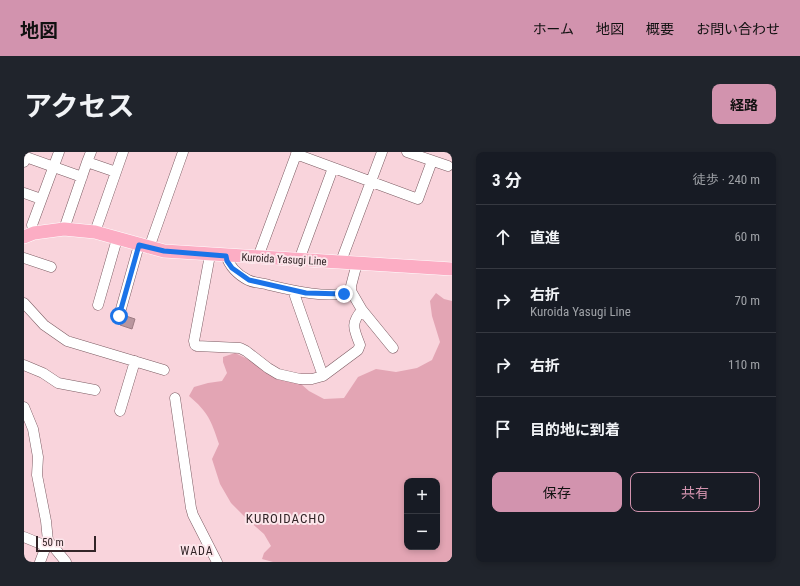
<!DOCTYPE html>
<html lang="ja">
<head>
<meta charset="utf-8">
<style>
	:root { --surface:#171b24; --page:#20242c; --text:#f1f3f6; --muted:#9ea1a6; --line:#363941; --accent:#d293ae }
	body { margin:0; font-family:"Roboto Condensed","Noto Sans JP",sans-serif; background:var(--page); color:var(--text) }
	.controls { position:absolute; right:12px; bottom:12px; display:grid; overflow:hidden; border-radius:8px; box-shadow:0 2px 6px #0003 }
	.controls button { width:36px; height:36px; display:grid; place-items:center; padding:0; border:0; border-bottom:1px solid var(--line); background:var(--surface); color:var(--text); font:20px sans-serif }
	.scale { position:absolute; left:12px; bottom:10px; width:60px; box-sizing:border-box; padding-left:4px; border:2px solid #332528; border-top:0; font-size:11px; line-height:14px; white-space:nowrap; color:#332528; -webkit-text-stroke:3px #fce5ea; paint-order:stroke }
	.stop { position:absolute; width:12px; height:12px; margin:-9px; border:3px solid #1a73e8; border-radius:50%; background:#fff }
	.stop.end { background:#1a73e8; border-color:#fff; box-shadow:0 1px 4px #0008 }
	.list { margin:0; padding:0; list-style:none }
	h2 { display:flex; justify-content:space-between; align-items:center; height:52px; margin:0; padding:0 16px; font-size:17px }
	h2 small { font-size:13px; font-weight:400; color:var(--muted) }
	.list li { display:grid; grid-template-columns:26px 1fr auto; gap:12px; align-items:center; box-sizing:border-box; height:64px; padding:0 16px; border-top:1px solid var(--line) }
	.list b { display:block; font-size:15px; white-space:nowrap }
	.list p { margin:0; font-size:13px; white-space:nowrap; color:var(--muted) }
	.list em { font-size:13px; font-style:normal; color:var(--muted) }
	.actions { display:flex; gap:8px; padding:12px 16px }
	.actions a { flex:1; padding:9px 0; border:1px solid var(--accent); border-radius:8px; text-align:center; font-size:14px; color:var(--accent) }
	.actions .main { background:var(--accent); color:#111 }
	.icon { flex:none; width:22px; height:22px; fill:none; stroke:currentColor; stroke-width:2; stroke-linecap:round; stroke-linejoin:round }
	.map { position:relative; flex:none; width:428px; height:410px; overflow:hidden; border-radius:8px }
	header { display:flex; align-items:center; gap:24px; box-sizing:border-box; height:56px; padding:0 20px; background:var(--accent); color:#111 }
	header strong { font-size:19px }
	nav { display:flex; gap:22px; margin-inline-start:auto; font-size:14px }
	.intro { display:flex; align-items:center; justify-content:space-between; box-sizing:border-box; height:96px; padding:0 24px }
	h1 { margin:0; font-size:28px }
	.button { padding:10px 18px; border-radius:8px; background:var(--accent); color:#111; font-size:14px; font-weight:700 }
	main { display:flex; gap:24px; padding:0 24px }
	aside { flex:1; background:var(--surface); border-radius:8px; box-shadow:0 2px 6px #0003 }
	.map>svg:first-child { display:block }
	.green { fill:#e3a5b4; fill-rule:evenodd }
	.building { fill:#b9969e; stroke:#9d7b83 }
	.lines { fill:none; stroke-linecap:round; stroke-linejoin:round }
	.minor-casing { stroke:#7c5c63; stroke-width:11 }
	.major-casing { stroke:#fff; stroke-width:14 }
	.minor { stroke:#fff; stroke-width:10 }
	.major { stroke:#fcadc4; stroke-width:13 }
	.route { stroke:#1a73e8; stroke-width:5 }
	.labels { text-anchor:middle; stroke-width:4; stroke-linejoin:round; paint-order:stroke }
	.street-label { font-size:11px; fill:#332528; stroke:#fce5ea }
	.neighbourhood-label { font-size:12px; letter-spacing:1px; fill:#332528; stroke:#fce5ea }
	.quarter-label { font-size:13px; letter-spacing:1px; fill:#332528; stroke:#fce5ea }
</style>
</head>
<body>
<header>
<strong>地図</strong>
<nav><a>ホーム</a><a>地図</a><a>概要</a><a>お問い合わせ</a></nav>
</header>
<div class="intro"><h1>アクセス</h1><a class="button">経路</a></div>
<main>
<div class="map">
<svg width="428" height="410" viewBox="0 0 428 410">
	<rect width="100%" height="100%" fill="#f9d4dc"/>
	<path class="green" d="M412 141 420 147 428 149V410H249L238 407 240 401 247 394 240 382 225 369 207 351 196 332 188 307 195 292C187 268 184 260 165 244L170 235 184 231 198 229 203 221 199 210V205L211 201 228 209 251 226 277 232 285 239 300 247 320 246 334 225 352 217 372 220 393 216 408 208 416 190 408 164 406 149ZM383 329H413V395H383Z"/>
	<path class="building" d="M99 163 111 167 108 177 96 173 97 165Z"/>
	<g class="lines">
		<g class="minor-casing">
			<path id="minor" d="M383 0 424 14
				M272 2 394 47 408 9
				M0 10 2 5 58 25
				M63 10 67 0
				M0 41 17 47
				M40 77 63 10 92 20
				M71 80 99 0
				M10 81 8 73 35 0
				M125 96 159 0
				M186 103 170 189 171 193 173 194 216 196 222 199 244 216 254 222 276 227H288L299 224 334 198 336 193C330 177 326 172 338 158L369 196
				M202 103C205 114 214 123 224 128 230 131 239 131 245 133 266 138 307 148 327 139
				M234 105 273 0
				M0 106 27 115
				M277 108 278 100 309 16
				M319 110V104L358 0
				M333 111 327 134V139L338 158
				M272 139 271 144 299 224
				M0 151 20 173 43 189 140 218
				M74 153 93 87
				M95 164 115 93
				M0 213 19 221 34 231 71 238
				M151 246 167 356 169 363 193 410
				M0 255 9 277 14 305 13 323 22 369 24 389 16 410
				M96 259 111 209
				M0 385 22 394
				M24 389 28 393 42 410"/>
		</g>
		<g class="major-casing">
			<path id="major" d="M0 85 10 81 40 77 71 80 140 99 428 117"/>
		</g>
		<use href="#minor" class="minor"/>
		<use href="#major" class="major"/>
	</g>
	<g class="lines">
		<path class="route" d="M95 164 115 93 140 99 202 104 203 109 208 116 225 128 282 141 320 142"/>
	</g>
	<g class="labels">
		<g class="street-label">
			<text transform="translate(260 107) rotate(3)" y="4">Kuroida Yasugi Line</text>
		</g>
		<g class="neighbourhood-label">
			<text x="173" y="403">WADA</text>
		</g>
		<g class="quarter-label">
			<text x="262" y="371">KUROIDACHO</text>
		</g>
	</g>
</svg>
<div class="controls">
<button>+</button>
<button>−</button>
</div>
<div class="scale">50 m</div>
<div class="stop" style="left:95px;top:164px"></div>
<div class="stop end" style="left:320px;top:142px"></div>
</div>
<aside>
<h2>3 分<small>徒歩 · 240 m</small></h2>
<ul class="list">
<li><svg class="icon" aria-label="ahead" viewBox="0 0 24 24"><path d="M12 20V5M6 11l6-6 6 6"/></svg><div><b>直進</b></div><em>60 m</em></li>
<li><svg class="icon" aria-label="right" viewBox="0 0 24 24"><path d="M7 20v-9h11M14 6l5 5-5 5"/></svg><div><b>右折</b><p>Kuroida Yasugi Line</p></div><em>70 m</em></li>
<li><svg class="icon" aria-label="right" viewBox="0 0 24 24"><path d="M7 20v-9h11M14 6l5 5-5 5"/></svg><div><b>右折</b></div><em>110 m</em></li>
<li><svg class="icon" aria-label="arrive" viewBox="0 0 24 24"><path d="M6 21V4h12l-3 4 3 4H6"/></svg><div><b>目的地に到着</b></div></li>
</ul>
<div class="actions"><a class="main">保存</a><a>共有</a></div>
</aside>
</main>
</body>
</html>
